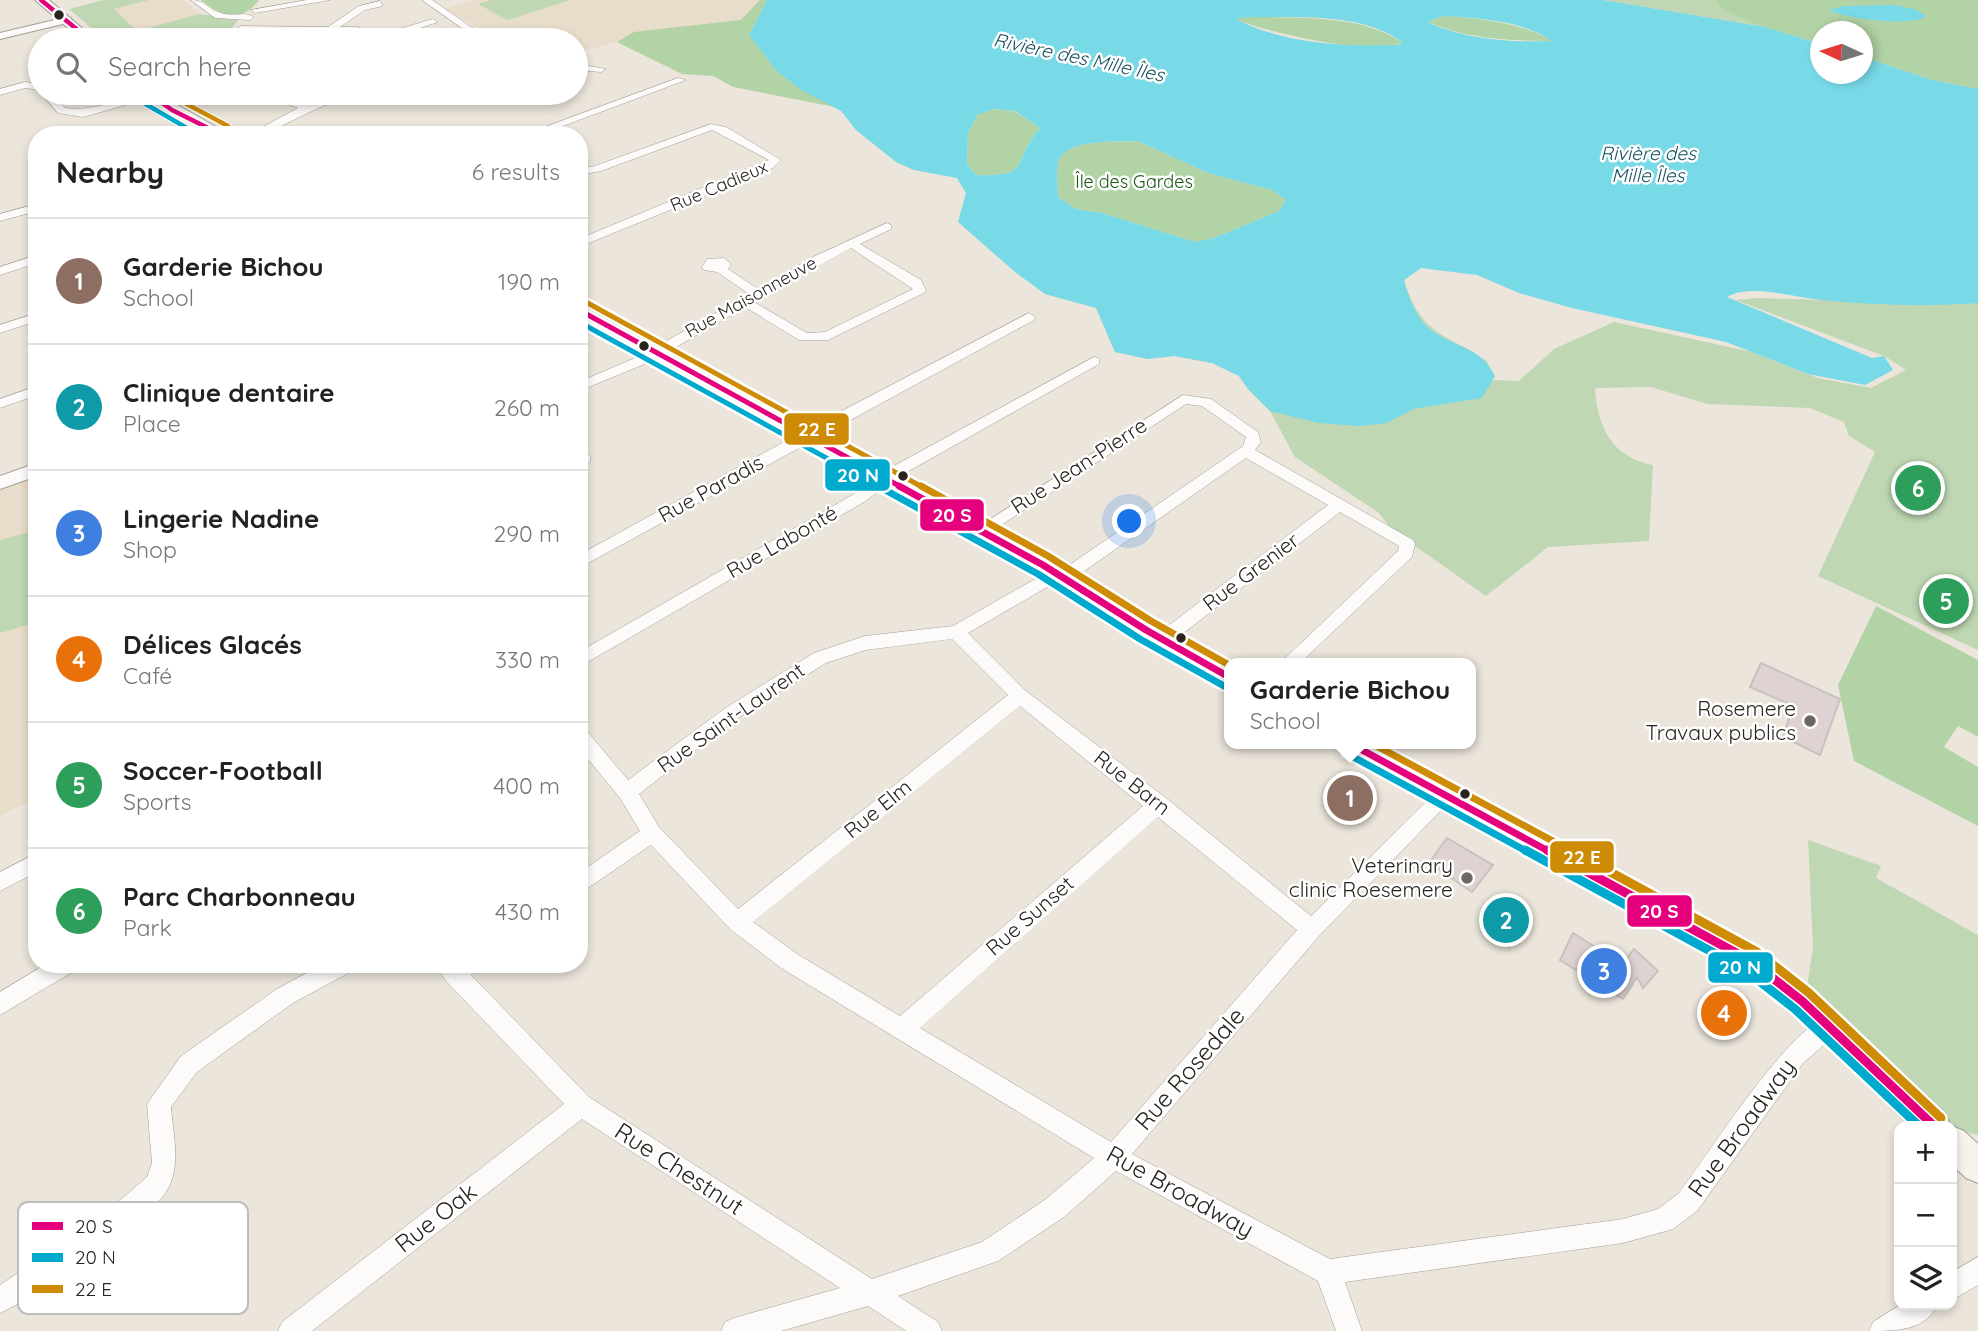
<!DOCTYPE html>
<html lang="en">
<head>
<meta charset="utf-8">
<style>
	:root { --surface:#fff; --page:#f6f6f6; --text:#222; --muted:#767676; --line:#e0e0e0; --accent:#6d6860 }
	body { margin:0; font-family:Quicksand,sans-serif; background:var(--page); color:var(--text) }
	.controls { position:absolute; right:21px; bottom:21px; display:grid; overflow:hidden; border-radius:14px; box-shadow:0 4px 10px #0003 }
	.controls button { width:63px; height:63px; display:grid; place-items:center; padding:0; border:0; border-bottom:2px solid var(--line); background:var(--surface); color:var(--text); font:35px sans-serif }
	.compass { position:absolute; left:1810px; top:21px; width:63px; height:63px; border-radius:50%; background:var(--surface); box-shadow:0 4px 10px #0003; rotate:274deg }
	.you { position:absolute; left:1130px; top:522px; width:24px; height:24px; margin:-18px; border:5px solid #fff; border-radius:50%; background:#1a73e8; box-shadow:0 0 0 10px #1a73e833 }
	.badge { display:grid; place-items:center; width:46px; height:46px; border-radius:50%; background:var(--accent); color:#fff; font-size:23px; font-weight:700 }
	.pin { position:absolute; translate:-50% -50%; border:4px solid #fff; box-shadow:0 2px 7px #0006 }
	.popup { position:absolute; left:1224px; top:658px; width:252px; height:91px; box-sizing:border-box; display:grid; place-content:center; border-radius:14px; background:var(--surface); filter:drop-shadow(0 2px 5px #0005); font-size:23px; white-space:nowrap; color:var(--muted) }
	.popup b { font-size:26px; color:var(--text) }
	.popup::after { content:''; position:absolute; left:50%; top:100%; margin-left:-14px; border:14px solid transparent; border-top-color:var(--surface) }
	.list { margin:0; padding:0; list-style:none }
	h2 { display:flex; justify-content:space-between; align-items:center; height:91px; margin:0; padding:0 28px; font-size:30px }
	h2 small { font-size:23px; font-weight:400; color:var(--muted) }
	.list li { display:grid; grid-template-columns:46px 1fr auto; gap:21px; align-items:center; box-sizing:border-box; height:126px; padding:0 28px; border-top:2px solid var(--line) }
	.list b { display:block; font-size:26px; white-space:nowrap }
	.list p { margin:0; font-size:23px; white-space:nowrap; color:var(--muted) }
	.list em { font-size:23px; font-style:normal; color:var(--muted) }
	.icon { flex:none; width:38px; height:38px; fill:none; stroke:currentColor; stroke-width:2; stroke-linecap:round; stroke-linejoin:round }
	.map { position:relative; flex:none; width:1978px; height:1331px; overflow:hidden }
	.search { position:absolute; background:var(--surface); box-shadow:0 4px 10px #0003; left:28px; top:28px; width:560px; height:77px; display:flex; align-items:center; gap:18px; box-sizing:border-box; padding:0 24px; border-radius:38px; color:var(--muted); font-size:26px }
	.panel { position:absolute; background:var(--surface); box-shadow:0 4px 10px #0003; left:28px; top:126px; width:560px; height:847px; border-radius:28px }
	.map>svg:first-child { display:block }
	.built { fill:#e8dcca }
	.green { fill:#bfd7b3 }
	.forest { fill:#b2d3a6 }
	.water { fill:#78d9e7; fill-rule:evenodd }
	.building { fill:#dfd2d2; stroke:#c8c2bf; stroke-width:2 }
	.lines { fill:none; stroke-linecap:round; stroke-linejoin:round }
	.minor-casing { stroke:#a29e96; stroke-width:1 }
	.tertiary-casing { stroke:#a29e96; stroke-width:2 }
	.secondary-casing { stroke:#a29e96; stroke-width:2 }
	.minor { fill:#fcfbfa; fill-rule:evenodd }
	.tertiary { fill:#fcfbfa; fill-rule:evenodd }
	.secondary { fill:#f6f3ec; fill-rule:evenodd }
	.bus-1-far3-casing { stroke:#fff; stroke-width:7 }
	.bus-1-far2-casing { stroke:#fff; stroke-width:10 }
	.bus-1-far1-casing { stroke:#fff; stroke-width:12 }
	.bus-1-casing { stroke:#fff; stroke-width:14 }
	.bus-2-far3-casing { stroke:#fff; stroke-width:7 }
	.bus-2-far2-casing { stroke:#fff; stroke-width:10 }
	.bus-2-far1-casing { stroke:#fff; stroke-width:12 }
	.bus-2-casing { stroke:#fff; stroke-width:14 }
	.bus-3-far3-casing { stroke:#fff; stroke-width:7 }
	.bus-3-far2-casing { stroke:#fff; stroke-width:10 }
	.bus-3-far1-casing { stroke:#fff; stroke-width:12 }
	.bus-3-casing { stroke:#fff; stroke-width:14 }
	.bus-1-far3 { stroke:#e5007d; stroke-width:4.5 }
	.bus-1-far2 { stroke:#e5007d; stroke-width:5 }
	.bus-1-far1 { stroke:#e5007d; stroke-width:7 }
	.bus-1 { stroke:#e5007d; stroke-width:9 }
	.bus-2-far3 { stroke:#00a9ce; stroke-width:4.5 }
	.bus-2-far2 { stroke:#00a9ce; stroke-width:5 }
	.bus-2-far1 { stroke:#00a9ce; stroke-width:7 }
	.bus-2 { stroke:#00a9ce; stroke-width:9 }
	.bus-3-far3 { stroke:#ce8c06; stroke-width:4.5 }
	.bus-3-far2 { stroke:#ce8c06; stroke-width:5 }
	.bus-3-far1 { stroke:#ce8c06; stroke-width:7 }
	.bus-3 { stroke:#ce8c06; stroke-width:9 }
	.bus-dot { fill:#29241e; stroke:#fff; stroke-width:2.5 }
	.poi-dot { fill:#6d6860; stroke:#fff; stroke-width:2.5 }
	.labels { text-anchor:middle; stroke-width:5; stroke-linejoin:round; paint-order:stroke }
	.far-park-label { font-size:18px; fill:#19580e; stroke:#fff }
	.far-street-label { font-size:18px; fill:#29241e; stroke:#fff }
	.far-water-label { font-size:19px; font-style:italic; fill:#16515c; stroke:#fff }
	.street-label { font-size:21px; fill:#29241e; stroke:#fff }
	.poi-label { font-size:21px; fill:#29241e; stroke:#fff; text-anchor:end }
	.near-street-label { font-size:24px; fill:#29241e; stroke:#fff }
	.key { fill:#fff; stroke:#bfbdbc; stroke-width:2 }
	.key-label { font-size:19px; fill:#29241e }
	.line-badge { stroke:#fff; stroke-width:2.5 }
	.badge-label { font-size:19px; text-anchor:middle; font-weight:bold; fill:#fff }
</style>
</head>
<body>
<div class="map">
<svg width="1978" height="1331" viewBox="0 0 1978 1331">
	<rect width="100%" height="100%" fill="#ebe5db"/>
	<path class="built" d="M149 0H184L199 14 137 31 113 9Z
		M473 0H767L756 25 647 33 576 53V40H478L474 38 484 31 445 9Z
		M37 469V797L0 816V483Z"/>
	<path class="green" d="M104 0H149L114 9 137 31 199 14 238 20 223 40H105L69 9Z
		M491 0H570L508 20 478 4Z
		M1603 0H1719L1717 3 1765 27Z
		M1421 268 1404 280C1421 336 1444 332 1487 361L1493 380 1519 381 1554 349 1614 322 1752 352 1818 378 1871 388 1906 370 1884 356 1736 300 1759 298 1916 303 1978 299V650L1818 576 1875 452 1849 436 1844 422 1810 408 1708 404 1651 387 1595 388C1597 426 1612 458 1653 465L1649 541 1548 547 1486 596 1391 529 1379 513 1295 457 1270 411 1248 389 1239 376 1212 363 1174 356 1148 359 1115 352 1096 308 1045 294 1058 282Z
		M37 530V622L0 633V540Z
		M1808 840 1881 866 1876 878 1978 935V1135L1962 1132 1941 1120 1811 992 1808 980 1813 948Z"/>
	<path class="forest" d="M201 0H259C240 24 223 17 201 0Z
		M760 0H767L749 35C778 72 793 85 835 107L733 87 713 76 682 74 617 42 634 32 741 20Z
		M1719 0H1978V89L1932 80 1863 57 1862 32H1820V44C1785 32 1746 26 1716 3Z
		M1247 16C1298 19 1358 13 1402 42 1380 59 1261 31 1235 19Z
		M1442 16C1480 18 1519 22 1553 41 1513 41 1465 39 1428 22Z
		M994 109 1014 111 1040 128C1010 162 1034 177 976 175L967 164 968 133 977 115Z
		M1138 141 1208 173 1272 190 1286 200 1279 211 1214 238 1195 242 1102 213 1076 209 1058 197C1058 186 1056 173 1058 163 1064 138 1118 142 1138 141Z
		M1876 606 1978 660V737L1958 726 1944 747 1978 767V826L1854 761 1838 685Z"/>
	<path class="water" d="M767 0H1603L1765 27 1820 44V74H1862L1863 57 1932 80 1978 89V303C1927 307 1873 305 1822 300 1795 298 1752 283 1727 297L1872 358 1884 356 1893 370 1865 385 1808 374 1726 342 1572 308 1519 293 1477 275 1421 268 1404 280C1409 298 1417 321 1434 332 1458 349 1480 346 1495 376L1482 398 1413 409 1387 423 1359 426 1319 423 1270 411 1248 389 1239 376 1212 363 1174 356 1148 359 1115 352 1096 308 1045 294 1015 272 958 222 966 193 957 178 914 170 896 162 856 130 841 111 800 89 777 71 749 35ZM1442 16C1478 18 1521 20 1552 41 1514 43 1462 39 1428 22ZM1247 17C1296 18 1361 12 1402 42L1398 45C1346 47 1283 44 1236 19ZM994 109 1015 111 1040 128C1010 163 1033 177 976 175L967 164 968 133 977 115ZM1138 141 1208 173 1272 190 1286 200 1279 211 1214 238 1195 242 1102 213 1076 209 1058 197C1058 187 1056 173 1058 163 1064 138 1118 142 1138 141Z
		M1894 5 1914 9 1926 16C1913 27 1845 19 1829 10L1844 6Z"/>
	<path class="building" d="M1761 663 1840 699 1820 755 1783 737 1793 706 1750 687Z
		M1447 838 1493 865 1472 892 1429 863Z
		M1506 895 1530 915 1509 947 1482 926Z
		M1573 933 1622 964 1634 949 1658 971 1643 988 1637 977 1623 999 1560 960Z"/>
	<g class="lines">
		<g class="minor-casing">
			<path id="minor" d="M191 0C205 0 209 10 221 13 232 17 245 11 254 17L250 20 215 18Z
				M307 0H330L255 13 251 10Z
				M422 0H432L484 36 476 38Z
				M380 1 383 6 365 10 340 27H357L378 35 433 19 438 22 385 40H374L356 33 241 32 236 29 241 26 328 27 359 6Z
				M576 64 606 69 601 72 576 70Z
				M678 78 686 80 539 135H523Z
				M25 82 40 84V90L25 88 0 95V89Z
				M41 93H51L65 108C101 113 133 91 168 93L83 117 58 113Z
				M336 93H350L262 135H248L298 108 271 98V94L306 104Z
				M467 93H477L470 101 465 98Z
				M711 124 726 127 781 160 773 168 579 247V239L769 160 712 130 601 171 579 175V169L595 166Z
				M37 204V211L0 221V214Z
				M887 223 891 225V229L860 244 921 280 926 290 924 293 828 340H799L745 307 652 361 579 391V382L642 355 749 294 717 272 704 270 702 267 707 259 724 258 731 264 728 269 758 289 813 257ZM851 248 913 289 825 332 807 333 754 302Z
				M37 255V263L0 275V267Z
				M37 313V321L0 333V325Z
				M1029 313 1035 317 1034 320 579 568V555L813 426Z
				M1094 357 1099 358V364L900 476 864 502 579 667V652L854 494 890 468Z
				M37 386V395L0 408V399Z
				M1183 395 1211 399 1258 432 1261 442 1255 450 1413 540 1415 544 1412 557 1300 663H1280L1398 551 1399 546 1340 512 1168 645H1156L1153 640 1156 635 1328 505 1246 458 1080 574 1049 586 968 633 1026 691 1166 798 1311 916 1438 790 1445 788 1452 790 1455 796 1319 936 1132 1154 1330 1259 1623 1219 1658 1209 1679 1193C1711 1151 1784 1033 1829 1015L1837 1018 1840 1026 1837 1034 1803 1063 1697 1211 1673 1229 1623 1243 1345 1282 1362 1331H1336L1318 1281 1116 1171 1064 1217 998 1261 898 1296 938 1322 942 1331H906L868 1306 781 1331H721L725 1322 734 1318 840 1288 582 1119 312 1331H278L282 1322 564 1104 446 981 435 964H479L471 975 589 1097 872 1279 982 1242 1046 1199 1094 1158 781 968 730 929 651 845 579 894V873L640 831 620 798 579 748V728L586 730 628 780 724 709 814 653 865 636 953 626 1037 578 1068 566 1243 446 1246 437 1202 406 1186 404 986 535 980 536 972 531ZM952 639 1008 695 738 909 659 827 639 794 736 719 826 663 866 650ZM1020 706 1143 806 900 1016 797 954 753 922ZM1158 817 1297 930 1111 1142 920 1028Z
				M579 451 590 456V462H579Z
				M37 853V872L0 891V872Z
				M46 964H77L74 971 0 1015V992Z
				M323 964H355L352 971 293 1003 197 1072 171 1107C173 1135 182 1167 166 1192 151 1217 29 1301 0 1313V1285L97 1220 147 1177 152 1163 147 1104 181 1056 277 989Z
				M1978 1257V1285L1952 1300V1272Z
				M1900 1305H1937C1926 1331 1894 1331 1869 1331L1873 1322Z"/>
		</g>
		<g class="tertiary-casing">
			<path id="tertiary" d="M67 17 71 18V22L0 39V33Z
				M37 463V476L0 489V476Z"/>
		</g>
		<g class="secondary-casing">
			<path id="secondary" d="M35 0H49L96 40H82Z
				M141 93H157L230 135C200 135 161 116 141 93Z
				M579 305 1051 559 1229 665V687L1138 636 1035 571 579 317Z
				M1338 744H1374L1762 951 1813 990 1946 1114 1950 1126H1910L1791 1012 1740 971 1342 752Z
				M1952 1126 1964 1131 1978 1144V1183L1966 1178 1952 1165Z"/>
		</g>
		<use href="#minor" class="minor"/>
		<use href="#tertiary" class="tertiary"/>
		<use href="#secondary" class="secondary"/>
		<g class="bus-1-far3-casing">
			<path id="bus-1-far3" d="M41 0 90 40
				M148 93 172 110 222 135"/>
		</g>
		<g class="bus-1-far2-casing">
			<path id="bus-1-far2" d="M579 310 903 488"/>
		</g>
		<g class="bus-1-far1-casing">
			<path id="bus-1-far1" d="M899 486 1043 565 1146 630 1229 677
				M1351 744 1550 852"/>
		</g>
		<g class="bus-1-casing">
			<path id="bus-1" d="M1547 850 1751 961 1802 1001 1934 1126"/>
		</g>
		<g class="bus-2-far3-casing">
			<path id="bus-2-far3" d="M142 102 199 135"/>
		</g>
		<g class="bus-2-far2-casing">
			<path id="bus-2-far2" d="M579 322 881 488"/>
		</g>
		<g class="bus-2-far1-casing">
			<path id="bus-2-far1" d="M878 486 1038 574 1140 639 1224 686
				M1346 753 1528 852"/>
		</g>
		<g class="bus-2-casing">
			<path id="bus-2" d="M1525 850 1745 970 1795 1009 1919 1126"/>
		</g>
		<g class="bus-3-far3-casing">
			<path id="bus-3-far3" d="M166 93 228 126"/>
		</g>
		<g class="bus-3-far2-casing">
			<path id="bus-3-far2" d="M584 301 924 488"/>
		</g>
		<g class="bus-3-far1-casing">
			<path id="bus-3-far1" d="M921 486 1048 556 1151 621 1229 665
				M1373 744 1573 852"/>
		</g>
		<g class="bus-3-casing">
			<path id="bus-3" d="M1570 850 1757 952 1809 993 1941 1118"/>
		</g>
		<use href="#bus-1-far3" class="bus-1-far3"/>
		<use href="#bus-1-far2" class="bus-1-far2"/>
		<use href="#bus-1-far1" class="bus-1-far1"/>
		<use href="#bus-1" class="bus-1"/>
		<use href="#bus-2-far3" class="bus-2-far3"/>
		<use href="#bus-2-far2" class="bus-2-far2"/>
		<use href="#bus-2-far1" class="bus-2-far1"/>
		<use href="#bus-2" class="bus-2"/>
		<use href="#bus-3-far3" class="bus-3-far3"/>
		<use href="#bus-3-far2" class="bus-3-far2"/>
		<use href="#bus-3-far1" class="bus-3-far1"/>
		<use href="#bus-3" class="bus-3"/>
	</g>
	<g class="bus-dot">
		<circle cx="59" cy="15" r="6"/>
		<circle cx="644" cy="346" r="6"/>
		<circle cx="903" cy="476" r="6"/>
		<circle cx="1181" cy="638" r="6"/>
		<circle cx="1465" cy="794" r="6"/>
	</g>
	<g class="poi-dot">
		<circle cx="1810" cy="721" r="7"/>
		<circle cx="1467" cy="878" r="7"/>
	</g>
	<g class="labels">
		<g class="far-park-label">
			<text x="1134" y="188">Île des Gardes</text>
		</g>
		<g class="far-street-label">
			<text transform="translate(719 186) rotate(-23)" y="6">Rue Cadieux</text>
			<text transform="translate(751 297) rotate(-29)" y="6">Rue Maisonneuve</text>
		</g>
		<g class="far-water-label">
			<text transform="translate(1079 57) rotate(12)" y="7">Rivière des Mille Îles</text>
			<text x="1648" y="160">Rivière des<tspan x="1648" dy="22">Mille Îles</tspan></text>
		</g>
		<g class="street-label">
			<text transform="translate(1079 466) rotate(-33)" y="7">Rue Jean-Pierre</text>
			<text transform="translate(711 489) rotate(-29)" y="7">Rue Paradis</text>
			<text transform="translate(782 542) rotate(-30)" y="7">Rue Labonté</text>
			<text transform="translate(1251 572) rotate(-37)" y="7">Rue Grenier</text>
			<text transform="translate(731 718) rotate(-35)" y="7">Rue Saint-Laurent</text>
			<text transform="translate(1132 783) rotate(38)" y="7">Rue Barn</text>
			<text transform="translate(878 809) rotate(-39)" y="7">Rue Elm</text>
			<text transform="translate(1030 916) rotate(-41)" y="7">Rue Sunset</text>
		</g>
		<g class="poi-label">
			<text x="1796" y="716">Rosemere<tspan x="1796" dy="24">Travaux publics</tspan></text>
			<text x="1453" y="873">Veterinary<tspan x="1453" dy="24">clinic Roesemere</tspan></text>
		</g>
		<g class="near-street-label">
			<text transform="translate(1190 1069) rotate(-49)" y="8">Rue Rosedale</text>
			<text transform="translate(1742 1128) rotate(-54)" y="8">Rue Broadway</text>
			<text transform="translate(679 1169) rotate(33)" y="8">Rue Chestnut</text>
			<text transform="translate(1180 1192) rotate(29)" y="8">Rue Broadway</text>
			<text transform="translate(436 1218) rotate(-38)" y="8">Rue Oak</text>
		</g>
	</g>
	<rect x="18" y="1202" width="230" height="112" rx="10" class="key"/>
	<rect x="32" y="1222" width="31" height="8" fill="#e5007d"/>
	<rect x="32" y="1253" width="31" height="9" fill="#00a9ce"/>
	<rect x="32" y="1285" width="31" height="8" fill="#ce8c06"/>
	<g class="key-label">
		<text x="75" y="1233">20 S</text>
		<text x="75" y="1264">20 N</text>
		<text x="75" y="1296">22 E</text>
	</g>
	<g class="line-badge">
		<rect x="783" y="412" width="67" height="34" rx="7" fill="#ce8c06"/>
		<rect x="824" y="458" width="67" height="34" rx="7" fill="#00a9ce"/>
		<rect x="919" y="498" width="66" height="34" rx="7" fill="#e5007d"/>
		<rect x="1549" y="840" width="66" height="34" rx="7" fill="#ce8c06"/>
		<rect x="1626" y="894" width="67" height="34" rx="7" fill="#e5007d"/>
		<rect x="1707" y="951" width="67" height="33" rx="7" fill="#00a9ce"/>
	</g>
	<g class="badge-label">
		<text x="817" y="436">22 E</text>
		<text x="858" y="482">20 N</text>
		<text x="952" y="522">20 S</text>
		<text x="1582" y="864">22 E</text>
		<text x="1659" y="918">20 S</text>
		<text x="1740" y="974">20 N</text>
	</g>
</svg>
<div class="controls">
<button>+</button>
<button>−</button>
<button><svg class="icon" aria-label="layers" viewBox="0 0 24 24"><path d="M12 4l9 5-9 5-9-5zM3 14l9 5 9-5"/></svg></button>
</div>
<svg class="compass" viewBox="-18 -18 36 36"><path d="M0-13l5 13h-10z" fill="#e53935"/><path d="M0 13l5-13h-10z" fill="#767676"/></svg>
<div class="you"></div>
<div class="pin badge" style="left:1350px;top:798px;background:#8d6e63">1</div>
<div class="popup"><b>Garderie Bichou</b>School</div>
<div class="pin badge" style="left:1506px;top:920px;background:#0f9aa8">2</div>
<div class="pin badge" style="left:1604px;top:971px;background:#3f7fe0">3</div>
<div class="pin badge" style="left:1724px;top:1013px;background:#e8710a">4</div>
<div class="pin badge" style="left:1946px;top:601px;background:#2e9e5b">5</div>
<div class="pin badge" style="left:1918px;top:488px;background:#2e9e5b">6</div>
<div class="search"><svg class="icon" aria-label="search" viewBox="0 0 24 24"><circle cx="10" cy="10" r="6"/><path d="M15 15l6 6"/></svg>Search here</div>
<section class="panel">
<h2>Nearby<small>6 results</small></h2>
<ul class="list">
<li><span class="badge" style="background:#8d6e63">1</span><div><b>Garderie Bichou</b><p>School</p></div><em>190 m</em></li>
<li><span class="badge" style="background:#0f9aa8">2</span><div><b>Clinique dentaire</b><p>Place</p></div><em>260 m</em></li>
<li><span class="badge" style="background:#3f7fe0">3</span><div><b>Lingerie Nadine</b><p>Shop</p></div><em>290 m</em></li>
<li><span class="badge" style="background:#e8710a">4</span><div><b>Délices Glacés</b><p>Café</p></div><em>330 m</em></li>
<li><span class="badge" style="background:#2e9e5b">5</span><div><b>Soccer-Football</b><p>Sports</p></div><em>400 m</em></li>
<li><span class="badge" style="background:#2e9e5b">6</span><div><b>Parc Charbonneau</b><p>Park</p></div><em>430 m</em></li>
</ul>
</section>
</div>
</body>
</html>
